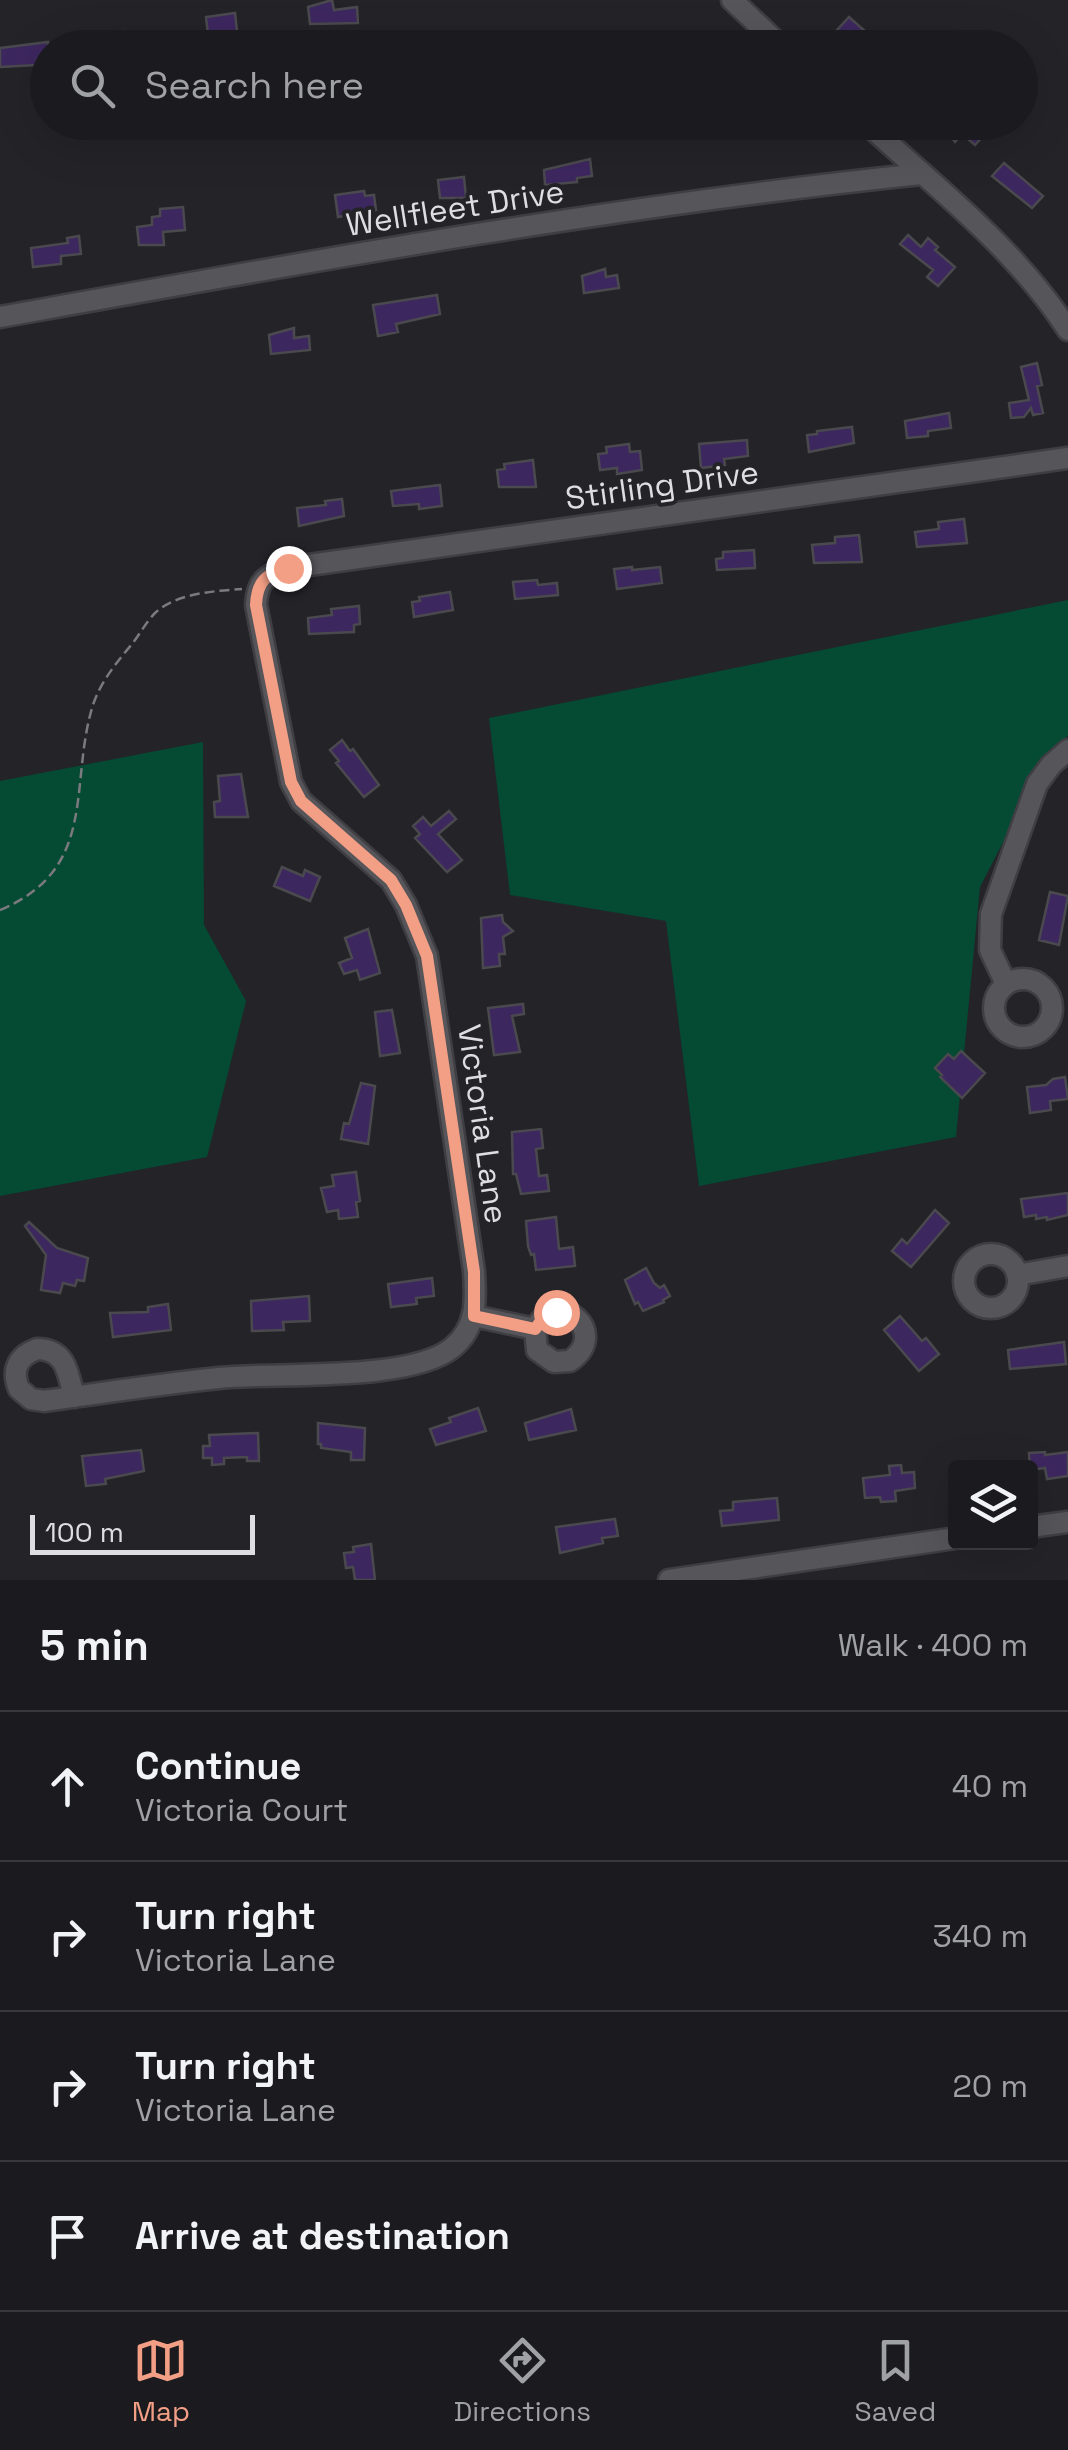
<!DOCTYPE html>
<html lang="en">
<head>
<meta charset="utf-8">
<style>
	:root { --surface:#1b1a1e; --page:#242327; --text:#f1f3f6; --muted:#a0a1a4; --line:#39383c; --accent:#f39f85 }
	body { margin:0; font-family:"Space Grotesk",sans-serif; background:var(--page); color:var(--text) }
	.controls { position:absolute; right:30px; bottom:30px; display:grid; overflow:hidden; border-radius:10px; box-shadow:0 10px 40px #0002 }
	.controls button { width:90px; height:90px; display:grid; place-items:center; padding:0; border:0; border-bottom:2px solid var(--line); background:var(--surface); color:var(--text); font:50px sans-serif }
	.scale { position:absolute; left:30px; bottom:25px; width:225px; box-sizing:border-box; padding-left:10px; border:5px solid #dedde1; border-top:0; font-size:28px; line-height:35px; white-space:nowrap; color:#dedde1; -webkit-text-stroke:8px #242328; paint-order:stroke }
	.stop { position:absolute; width:30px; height:30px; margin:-22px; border:8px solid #f39f85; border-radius:50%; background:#fff }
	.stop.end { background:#f39f85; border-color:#fff; box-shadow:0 2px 10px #0008 }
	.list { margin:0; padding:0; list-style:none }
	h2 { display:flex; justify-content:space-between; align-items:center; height:130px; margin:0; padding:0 40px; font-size:42px }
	h2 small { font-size:32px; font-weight:400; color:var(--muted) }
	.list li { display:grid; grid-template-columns:65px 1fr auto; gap:30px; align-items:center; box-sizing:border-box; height:150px; padding:0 40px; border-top:2px solid var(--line) }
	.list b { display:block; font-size:38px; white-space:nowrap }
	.list p { margin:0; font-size:32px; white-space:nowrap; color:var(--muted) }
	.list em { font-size:32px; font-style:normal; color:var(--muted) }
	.icon { flex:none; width:55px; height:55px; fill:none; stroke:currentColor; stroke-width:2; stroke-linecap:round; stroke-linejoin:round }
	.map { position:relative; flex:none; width:1068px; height:1580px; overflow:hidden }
	.search { position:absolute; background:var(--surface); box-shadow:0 10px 40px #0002; left:30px; right:30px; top:30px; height:110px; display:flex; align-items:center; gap:25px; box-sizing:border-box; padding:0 35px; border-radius:55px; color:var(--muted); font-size:38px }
	.sheet { height:730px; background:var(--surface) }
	nav { display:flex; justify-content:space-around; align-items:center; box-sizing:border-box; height:140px; border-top:2px solid var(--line); background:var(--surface); font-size:28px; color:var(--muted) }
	nav a { display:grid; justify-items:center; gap:5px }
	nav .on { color:var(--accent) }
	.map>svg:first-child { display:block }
	.green { fill:#054a33 }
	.building { fill:#3d275f; stroke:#4a494e; stroke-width:2.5 }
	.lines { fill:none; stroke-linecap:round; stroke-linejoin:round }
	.minor-casing { stroke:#3f3e43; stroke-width:25 }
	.path { stroke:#7b7a7e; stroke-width:2.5; stroke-dasharray:10 5; stroke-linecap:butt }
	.minor { stroke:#56555a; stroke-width:20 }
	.route { stroke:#f39f85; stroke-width:12 }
	.labels { text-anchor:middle; stroke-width:8; stroke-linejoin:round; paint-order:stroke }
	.street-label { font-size:32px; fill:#dedde1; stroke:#242328 }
</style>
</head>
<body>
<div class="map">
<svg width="1068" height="1580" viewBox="0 0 1068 1580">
	<rect width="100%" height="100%" fill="#242328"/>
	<path class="green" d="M1068 600V735L1042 767 980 887 956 1137 699 1186 666 921 510 895 489 718Z
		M203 742 204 925 246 1001 207 1157 0 1196V781Z"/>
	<path class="building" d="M332 0 334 10 357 7 358 23 310 24 308 7Z
		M235 13 237 31 208 35 206 17Z
		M849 17 884 48H851L837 30Z
		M124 31 125 48H81V38L112 36V32Z
		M48 42V59L37 60V65L0 67V48Z
		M940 122H973L984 135 975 145 962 134 955 142Z
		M590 159 592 176 577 178V182L545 185 544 170Z
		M1004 163 1043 196 1032 208 992 176Z
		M464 177 466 198H440L438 180Z
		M364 191 365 196 374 195 376 210 338 217 335 195Z
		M183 207 185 230 163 232 164 245H139L137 227 152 225V217L160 216V209Z
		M908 235 921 247 928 238 938 247 935 250 955 267 938 286 927 277 933 270 900 244Z
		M79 236 81 254 61 256V264L33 267 31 248 68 243 67 238Z
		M605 269 606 277 617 275 619 288 584 293 582 276Z
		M437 295 440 314 396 324 398 332 378 336 373 305Z
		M294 328V338L309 336 310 350 271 354 269 335Z
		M1037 363 1042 385 1037 386 1043 413 1033 415 1031 408 1024 417 1011 418 1009 403 1029 400 1021 367Z
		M949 413 951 428 928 431V436L907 438 905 421Z
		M852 427 854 443 809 452 807 435 817 434V431Z
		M747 440 748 456 724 459 725 465 701 468 699 444Z
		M629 444 630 452 640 451 642 470 617 474V468L600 470 598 454 607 453 606 447Z
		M533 460 536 487H499L497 470 505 469 504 464Z
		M440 485 442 506 419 509V504L393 506 391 491Z
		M342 499 344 516 299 526 297 508 326 505 325 501Z
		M964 519 967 543 917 547 915 532 939 529 938 522Z
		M859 535 862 562 814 563 812 545 835 543V537Z
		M754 550 755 568 717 570 716 559 723 558V552Z
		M632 567V570L660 567 662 583 617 589 614 569Z
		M537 580 538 585 557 583 558 595 515 599 513 582Z
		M450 592 453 610 414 617 412 602 420 601 419 597Z
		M359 606 360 624 354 625V632L309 634 308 618 332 615 331 609Z
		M342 740 350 751 353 749 379 785 364 797 336 763 339 761 330 750Z
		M241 774 248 817H215L214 802 220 801 218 776Z
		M449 811 456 819 438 834 462 860 447 872 415 838 420 834 413 826 423 817 431 826Z
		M282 867 303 876 305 870 320 877 310 901 274 886Z
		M1050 892 1068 896 1059 945 1039 940Z
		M502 915 503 922 513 931 503 937 505 954H499L500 966 483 968 481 918Z
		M368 929 380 973 360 980 357 970 344 974 339 963 352 958 345 938Z
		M523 1004 524 1014 512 1016 520 1052 494 1055 488 1008Z
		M392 1010 400 1053 380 1056 375 1012Z
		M961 1051 985 1073 962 1098 940 1077 942 1075 935 1068 948 1054 954 1059Z
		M1065 1077 1068 1099 1050 1101 1051 1110 1030 1113 1027 1087 1046 1085 1053 1079Z
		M361 1083 375 1086 368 1144 341 1139 344 1123 349 1124Z
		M541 1129 543 1148 536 1149 539 1176 547 1175 549 1191 521 1194 516 1174H513L512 1132Z
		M356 1172 360 1201 356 1202 358 1217 339 1219 338 1210 327 1212 321 1188 334 1186 332 1175Z
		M1068 1193V1215L1047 1220V1217L1036 1219V1215L1024 1217 1021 1199Z
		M935 1210 949 1223 911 1267 892 1251 902 1239 907 1244Z
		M556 1217 559 1249 573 1247 575 1266 536 1270 534 1254 531 1255 528 1246 526 1221Z
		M29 1222 57 1248 88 1258 84 1281 77 1280 75 1286 63 1283 60 1293 41 1290 46 1255 25 1226Z
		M646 1268 654 1283 660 1288 664 1285 670 1296 663 1300 664 1302 643 1311 638 1302 635 1304 625 1280Z
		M432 1278 434 1296 416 1298 417 1304 391 1307 388 1284Z
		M309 1296 310 1321 283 1322 284 1330 252 1331 251 1301Z
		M168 1304 171 1330 113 1337 110 1313 148 1312V1307Z
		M900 1316 922 1341 926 1338 939 1354 919 1371 884 1330Z
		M1064 1342 1066 1364 1010 1369 1008 1350Z
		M478 1408 486 1431 436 1445 430 1429 451 1422 449 1418Z
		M571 1409 576 1430 529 1440 525 1423Z
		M318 1423 365 1428 364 1460H351V1452L321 1448V1444H318Z
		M258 1433 259 1461H247V1457L224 1458V1464L212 1465V1458H203V1446H210L209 1435Z
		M141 1450 144 1471 105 1479 106 1484 86 1486 82 1456Z
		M1045 1452V1455L1068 1452V1476L1047 1479 1045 1468 1030 1470 1029 1453Z
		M901 1465 902 1473 914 1472 915 1488 895 1491 896 1501 881 1502 880 1497 865 1498 863 1478 890 1475 889 1466Z
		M777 1498 779 1520 722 1526 720 1511 733 1510V1502Z
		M615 1519 618 1536 602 1538 603 1543 560 1553 556 1527Z
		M371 1544 375 1580H355L353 1567 346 1568 344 1553 354 1552 353 1547Z"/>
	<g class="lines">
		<g class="minor-casing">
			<path id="minor" d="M732 0 783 48
				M865 122C937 188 1015 248 1068 330
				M0 317C306 262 612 206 921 174
				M994 1008a29 29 0 1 1 58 0a29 29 0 1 1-58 0Z
				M1006 984 990 950 991 914 1037 784 1051 765 1068 750
				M964 1281a27 27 0 1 1 54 0a27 27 0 1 1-54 0Z
				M1017 1275 1068 1266
				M474 1316 535 1329C558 1286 611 1333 570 1361L554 1362 537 1350 535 1329
				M74 1397C68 1373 66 1349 37 1349 18 1356 11 1370 19 1389L31 1399 44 1401C102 1393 160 1384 219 1378 277 1372 409 1382 452 1348 477 1328 476 1301 474 1271L427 956 406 905 391 880 301 801 291 782 256 605C257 581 266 575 288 568L1068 458
				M1030 1527 1068 1522
				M669 1580 956 1538"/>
		</g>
		<path class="path" d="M0 910C98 869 69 787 92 708 99 684 116 663 132 644 140 634 146 622 155 613 176 593 215 591 242 589"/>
		<use href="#minor" class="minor"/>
	</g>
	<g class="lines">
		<path class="route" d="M288 568C266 574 257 581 256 605L291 782 301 801 391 880 406 905 427 956 474 1272V1316L535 1329 545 1316 556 1312"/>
	</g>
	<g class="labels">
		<g class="street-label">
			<text transform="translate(455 208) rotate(-9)" y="11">Wellfleet Drive</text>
			<text transform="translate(662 485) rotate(-8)" y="11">Stirling Drive</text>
			<text transform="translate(483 1124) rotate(82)" y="11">Victoria Lane</text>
		</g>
	</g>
</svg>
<div class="controls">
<button><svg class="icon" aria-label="layers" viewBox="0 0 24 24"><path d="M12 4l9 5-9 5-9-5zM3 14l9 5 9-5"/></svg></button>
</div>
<div class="scale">100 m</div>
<div class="stop" style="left:556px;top:1312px"></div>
<div class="stop end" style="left:288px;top:568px"></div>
<div class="search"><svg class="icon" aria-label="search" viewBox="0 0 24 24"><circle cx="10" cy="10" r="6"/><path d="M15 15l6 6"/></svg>Search here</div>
</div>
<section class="sheet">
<h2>5 min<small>Walk · 400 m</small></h2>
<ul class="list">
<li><svg class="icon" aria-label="ahead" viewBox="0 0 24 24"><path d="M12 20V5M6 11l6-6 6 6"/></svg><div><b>Continue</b><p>Victoria Court</p></div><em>40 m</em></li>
<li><svg class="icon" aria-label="right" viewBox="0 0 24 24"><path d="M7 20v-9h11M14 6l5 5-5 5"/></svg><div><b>Turn right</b><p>Victoria Lane</p></div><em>340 m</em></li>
<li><svg class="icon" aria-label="right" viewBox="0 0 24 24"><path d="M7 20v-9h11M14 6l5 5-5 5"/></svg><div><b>Turn right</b><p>Victoria Lane</p></div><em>20 m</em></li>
<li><svg class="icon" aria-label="arrive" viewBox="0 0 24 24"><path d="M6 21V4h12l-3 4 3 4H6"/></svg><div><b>Arrive at destination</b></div></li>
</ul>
</section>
<nav>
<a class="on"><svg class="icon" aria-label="map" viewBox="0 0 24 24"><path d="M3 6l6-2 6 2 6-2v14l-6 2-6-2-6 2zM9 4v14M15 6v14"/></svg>Map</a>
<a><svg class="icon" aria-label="directions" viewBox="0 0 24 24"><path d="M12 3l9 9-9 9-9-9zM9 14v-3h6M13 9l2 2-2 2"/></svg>Directions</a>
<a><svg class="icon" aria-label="saved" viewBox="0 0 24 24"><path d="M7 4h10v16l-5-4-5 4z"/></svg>Saved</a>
</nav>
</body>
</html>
